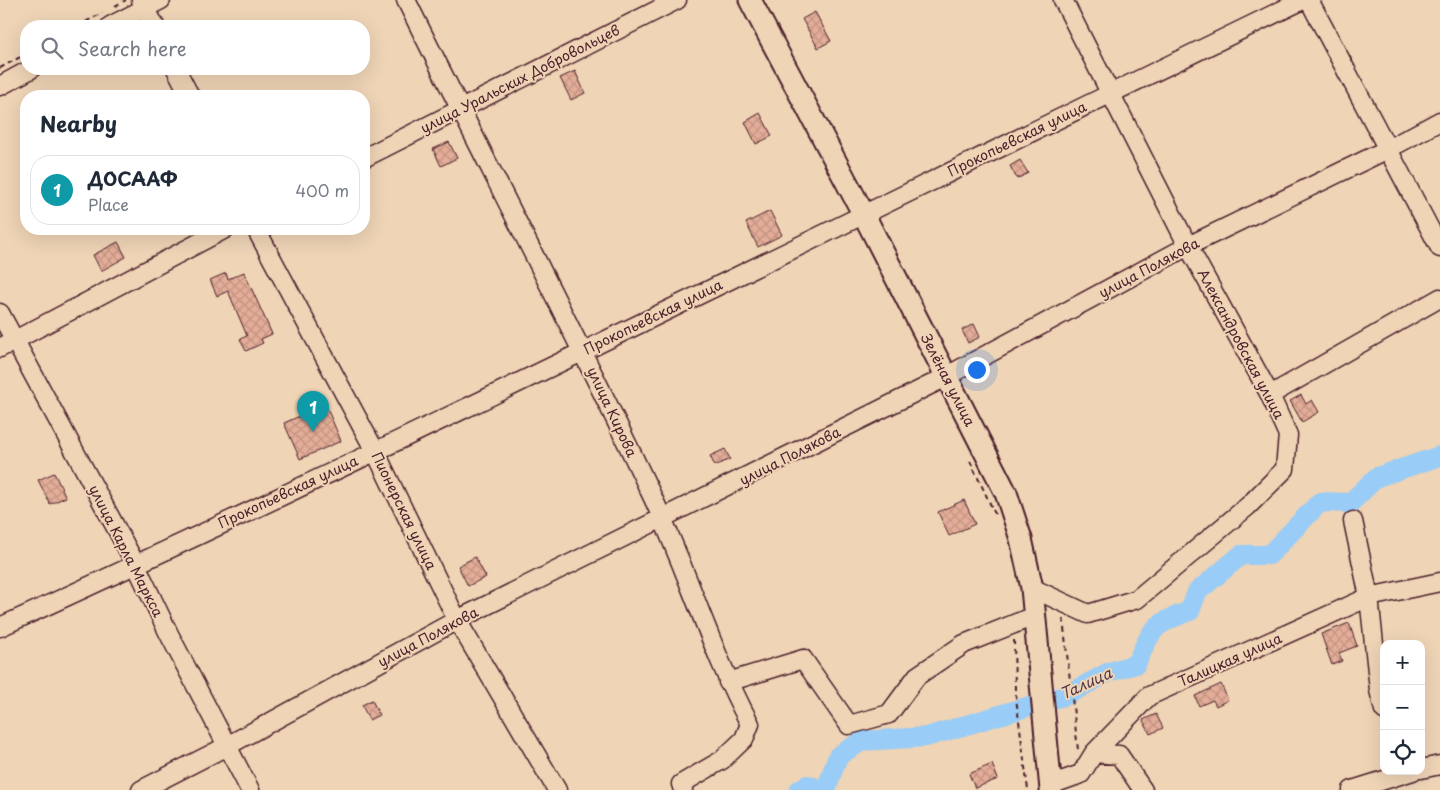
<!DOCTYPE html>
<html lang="en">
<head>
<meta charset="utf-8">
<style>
	:root { --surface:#fff; --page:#f6f6f7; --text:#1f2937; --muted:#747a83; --line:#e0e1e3; --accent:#d1495b }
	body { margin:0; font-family:"Playpen Sans",sans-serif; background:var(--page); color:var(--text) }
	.controls { position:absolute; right:15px; bottom:15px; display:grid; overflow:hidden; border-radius:10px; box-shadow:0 5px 20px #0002 }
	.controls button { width:45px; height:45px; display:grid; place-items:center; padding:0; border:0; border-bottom:1px solid var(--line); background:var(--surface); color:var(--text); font:25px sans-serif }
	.you { position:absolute; left:976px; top:369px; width:18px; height:18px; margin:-12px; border:4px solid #fff; border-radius:50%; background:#1a73e8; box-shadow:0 0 0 8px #1a73e833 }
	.badge { display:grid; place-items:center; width:32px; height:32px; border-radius:50%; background:var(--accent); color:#fff; font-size:16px; font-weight:700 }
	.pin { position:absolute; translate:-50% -41px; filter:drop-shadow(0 1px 2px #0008) }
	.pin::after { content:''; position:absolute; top:26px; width:18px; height:15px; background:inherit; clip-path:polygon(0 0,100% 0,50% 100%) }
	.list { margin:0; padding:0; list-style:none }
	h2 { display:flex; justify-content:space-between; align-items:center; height:65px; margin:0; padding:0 20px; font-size:21px }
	h2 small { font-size:16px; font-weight:400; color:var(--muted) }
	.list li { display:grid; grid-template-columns:32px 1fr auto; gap:15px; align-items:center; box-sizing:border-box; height:70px; margin:0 10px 10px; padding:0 10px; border:1px solid var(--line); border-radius:20px }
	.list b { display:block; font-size:19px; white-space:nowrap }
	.list p { margin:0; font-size:16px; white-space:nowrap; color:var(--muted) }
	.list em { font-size:16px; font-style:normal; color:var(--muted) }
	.icon { flex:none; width:28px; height:28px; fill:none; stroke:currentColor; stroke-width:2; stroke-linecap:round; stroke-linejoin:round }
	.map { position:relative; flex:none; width:1440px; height:790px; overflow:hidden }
	.search { position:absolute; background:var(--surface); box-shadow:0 5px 20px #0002; left:20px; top:20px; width:350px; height:55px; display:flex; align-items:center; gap:12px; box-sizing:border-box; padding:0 18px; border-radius:20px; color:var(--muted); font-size:19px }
	.panel { position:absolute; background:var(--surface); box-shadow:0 5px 20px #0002; left:20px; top:90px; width:350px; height:145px; border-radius:20px }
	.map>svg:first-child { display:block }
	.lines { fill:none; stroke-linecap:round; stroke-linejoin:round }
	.river { stroke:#99ccf6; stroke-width:20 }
	.building { fill:url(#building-cross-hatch); stroke:#4a1f2b }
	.minor-casing { stroke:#4a1f2b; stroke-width:21 }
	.major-casing { stroke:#4a1f2b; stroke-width:25 }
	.path { stroke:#4a1f2b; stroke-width:2; stroke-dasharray:5 4; stroke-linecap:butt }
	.minor { stroke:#efd4b6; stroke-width:18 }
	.major { stroke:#efd4b6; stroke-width:21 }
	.labels { text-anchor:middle; stroke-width:4; stroke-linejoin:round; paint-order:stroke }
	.street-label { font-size:14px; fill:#4a1f2b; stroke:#efd4b6 }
	.water-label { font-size:15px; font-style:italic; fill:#563949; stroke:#efd4b6 }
</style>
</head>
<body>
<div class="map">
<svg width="1440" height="790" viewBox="0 0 1440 790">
	<defs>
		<pattern id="building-cross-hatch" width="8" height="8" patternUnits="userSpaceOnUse" patternTransform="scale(1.25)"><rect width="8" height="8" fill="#e3ad98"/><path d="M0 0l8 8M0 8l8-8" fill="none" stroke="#c49483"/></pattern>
	</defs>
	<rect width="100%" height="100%" fill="#efd4b6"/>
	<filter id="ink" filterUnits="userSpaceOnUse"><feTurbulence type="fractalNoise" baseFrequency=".02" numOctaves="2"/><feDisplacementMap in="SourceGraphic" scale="10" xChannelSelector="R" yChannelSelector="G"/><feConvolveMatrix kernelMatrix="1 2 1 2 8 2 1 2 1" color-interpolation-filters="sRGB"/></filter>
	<g filter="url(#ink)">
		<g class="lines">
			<path class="river" d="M799 790 807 785 821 790
				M826 790 838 756 862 741 926 737 1067 695 1109 672 1136 664C1153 628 1151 625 1190 611L1197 592 1241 555H1269L1320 502 1350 503 1377 477 1440 456"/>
		</g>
		<path class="building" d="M815 12 831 41 818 48 802 19Z
			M575 71 585 93 571 100 560 78Z
			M760 113 772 136 756 144 745 122Z
			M449 142 457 158 441 166 433 149Z
			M1020 160 1028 173 1017 179 1010 166Z
			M770 211 782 235 758 247 746 223Z
			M118 242 126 257 101 271 93 255Z
			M244 272 272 334 261 339 263 343 246 351 240 339 247 336 228 291 217 296 210 280 226 273 228 279Z
			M974 324 980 337 968 343 962 330Z
			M1301 395 1306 404 1312 400 1319 412 1302 422 1290 401Z
			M324 401 341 441 300 459 284 423 311 411 310 407Z
			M725 449 730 459 715 466 710 456Z
			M54 473 66 497 50 504 38 480Z
			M964 500 975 524 949 536 938 512Z
			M475 557 486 577 468 586 458 566Z
			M1349 623 1357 646 1339 653 1342 661 1332 665 1321 634Z
			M1221 684 1228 700 1216 706 1213 700 1199 706 1195 696Z
			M372 700 379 715 369 720 362 705Z
			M1156 714 1163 728 1150 734 1143 720Z
			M992 764 998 779 975 788 969 774Z"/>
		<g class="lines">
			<g class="minor-casing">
				<path id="minor" d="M141 0 155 26
					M406 0C488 166 574 330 653 498 688 572 711 651 750 724L744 739 722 760 681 784 683 790
					M1309 0 1440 248
					M110 26 161 0
					M176 69 190 96
					M0 86 31 69
					M364 158 677 0
					M256 229 375 451 457 620 557 790
					M0 313 136 565 169 634 250 790
					M0 348 225 229
					M1270 395 1440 298
					M1353 521 1369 597 1379 690 1384 710
					M1032 588 1088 614 1137 599 1248 506 1285 469 1288 435 1270 395 1188 246 1063 0
					M0 627C439 427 869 210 1303 0
					M728 682 803 659 849 725 889 714 917 676 964 644 1034 616
					M1094 753 1119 755 1143 790
					M1421 769 1440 765
					M1050 785 1081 774 1094 753 1149 696 1369 597 1440 582
					M141 790 227 746 457 620 934 383 1188 246 1388 149 1440 121
					M1352 790 1413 771"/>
			</g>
			<g class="major-casing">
				<path id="major" d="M750 0 864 215 1006 493 1021 539 1032 588 1051 790"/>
			</g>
			<path class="path" d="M115 6 126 0
				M78 26 102 13
				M0 68 26 54
				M970 461 995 514
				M1063 619 1078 750
				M1014 640 1015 690 1028 790"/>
			<use href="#minor" class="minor"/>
			<use href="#major" class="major"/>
		</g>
	</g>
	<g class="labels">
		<g class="street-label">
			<text transform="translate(520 79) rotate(-27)" y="5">улица Уральских Добровольцев</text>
			<text transform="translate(1017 139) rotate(-26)" y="5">Прокопьевская улица</text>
			<text transform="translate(1149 268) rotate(-28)" y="5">улица Полякова</text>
			<text transform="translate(653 317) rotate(-26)" y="5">Прокопьевская улица</text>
			<text transform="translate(1241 344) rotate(62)" y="5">Александровская улица</text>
			<text transform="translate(948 380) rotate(63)" y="5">Зелёная улица</text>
			<text transform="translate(612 412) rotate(65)" y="5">улица Кирова</text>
			<text transform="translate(790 456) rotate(-27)" y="5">улица Полякова</text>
			<text transform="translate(288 492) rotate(-25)" y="5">Прокопьевская улица</text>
			<text transform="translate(404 511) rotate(64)" y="5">Пионерская улица</text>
			<text transform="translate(126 551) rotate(63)" y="5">улица Карла Маркса</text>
			<text transform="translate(428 637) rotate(-28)" y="5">улица Полякова</text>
			<text transform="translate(1230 660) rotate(-24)" y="5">Талицкая улица</text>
		</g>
		<g class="water-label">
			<text transform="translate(1086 684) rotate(-25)" y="5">Талица</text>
		</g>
	</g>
</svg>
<div class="controls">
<button>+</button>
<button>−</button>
<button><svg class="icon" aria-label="locate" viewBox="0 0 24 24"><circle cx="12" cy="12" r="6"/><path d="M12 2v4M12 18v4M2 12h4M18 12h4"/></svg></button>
</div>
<div class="you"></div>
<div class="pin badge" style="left:313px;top:432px;background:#0f9aa8">1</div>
<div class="search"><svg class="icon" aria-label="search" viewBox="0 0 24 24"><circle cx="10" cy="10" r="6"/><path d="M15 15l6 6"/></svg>Search here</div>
<section class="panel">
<h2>Nearby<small></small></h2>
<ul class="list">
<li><span class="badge" style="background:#0f9aa8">1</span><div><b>ДОСААФ</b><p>Place</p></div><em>400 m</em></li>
</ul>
</section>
</div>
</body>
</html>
